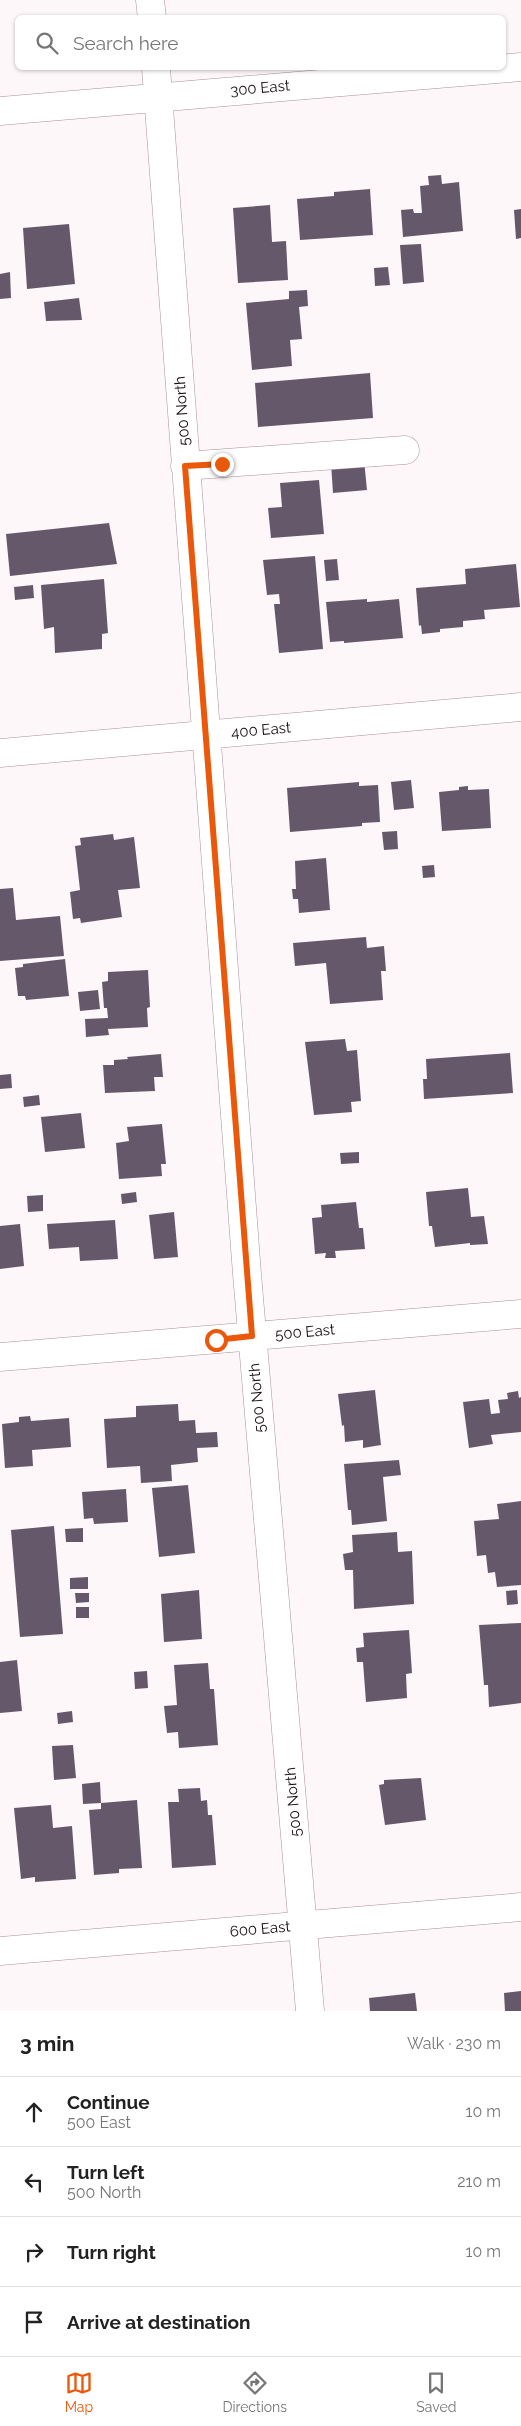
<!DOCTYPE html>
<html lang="en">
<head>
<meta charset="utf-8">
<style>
	:root { --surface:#fff; --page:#f6f6f6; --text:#222; --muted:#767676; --line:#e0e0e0; --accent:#ea580c }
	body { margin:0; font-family:Raleway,sans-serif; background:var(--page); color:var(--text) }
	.stop { position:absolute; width:15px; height:15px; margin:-11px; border:4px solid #ea580c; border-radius:50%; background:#fff }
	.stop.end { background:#ea580c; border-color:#fff; box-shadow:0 1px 5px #0008 }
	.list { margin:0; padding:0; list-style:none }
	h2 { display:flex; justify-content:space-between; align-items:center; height:65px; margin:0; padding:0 20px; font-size:21px }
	h2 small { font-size:16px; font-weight:400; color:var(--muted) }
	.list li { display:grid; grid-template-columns:32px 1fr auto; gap:15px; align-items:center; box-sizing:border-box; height:70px; padding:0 20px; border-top:1px solid var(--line) }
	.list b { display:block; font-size:19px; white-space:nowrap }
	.list p { margin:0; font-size:16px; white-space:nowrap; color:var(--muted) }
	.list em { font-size:16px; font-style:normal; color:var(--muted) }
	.icon { flex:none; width:28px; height:28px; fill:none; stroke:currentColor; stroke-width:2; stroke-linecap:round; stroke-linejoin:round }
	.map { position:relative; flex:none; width:521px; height:2011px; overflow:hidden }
	.search { position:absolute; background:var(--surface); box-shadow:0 1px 4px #0004; left:15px; right:15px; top:15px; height:55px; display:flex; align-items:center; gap:12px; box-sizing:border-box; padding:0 18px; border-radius:8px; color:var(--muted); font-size:19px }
	.sheet { height:345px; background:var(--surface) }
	nav { display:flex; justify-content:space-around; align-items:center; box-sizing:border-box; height:70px; border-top:1px solid var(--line); background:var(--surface); font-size:14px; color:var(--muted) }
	nav a { display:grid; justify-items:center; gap:2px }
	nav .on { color:var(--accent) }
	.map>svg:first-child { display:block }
	.building { fill:#65586a }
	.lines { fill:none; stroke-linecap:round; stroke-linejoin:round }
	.minor-casing { stroke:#aa909a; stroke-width:29 }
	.minor { stroke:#fff; stroke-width:28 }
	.route { stroke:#ea580c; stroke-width:6 }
	.labels { text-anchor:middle; stroke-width:5; stroke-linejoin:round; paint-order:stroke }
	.street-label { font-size:15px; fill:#170e12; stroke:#fff }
</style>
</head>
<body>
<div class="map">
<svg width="521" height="2011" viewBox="0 0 521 2011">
	<rect width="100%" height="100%" fill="#fdf7f9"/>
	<path class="building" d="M441 175 442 184 459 182 463 231 403 237 401 210 413 209 414 213H422L420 186 429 185 428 176Z
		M370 189 373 235 300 240 297 199 334 196V192Z
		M270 205 272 242 286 241 288 280 238 283 233 208Z
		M521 209V238L516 239 514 210Z
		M69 224 75 284 27 289 23 228Z
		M421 244 424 282 403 284 400 245Z
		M388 267 390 285 375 286 374 268Z
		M10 272 11 298 0 299V274Z
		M307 290 308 306 299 307 302 339 290 340 292 366 252 370 246 303 289 299V291Z
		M79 298 82 320 46 321 44 302Z
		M370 373 373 418 258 427 255 383Z
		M364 460 367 490 333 493 331 463Z
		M319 480 324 534 271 538 268 508 282 507 280 483Z
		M109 523 117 564 10 576 6 534Z
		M315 556 323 649 279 653 274 604H280L279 594 267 595 263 560Z
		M337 559 339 580 326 581 324 560Z
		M516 564 520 607 484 610 485 619 463 621V627L440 629V632L422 634 421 625 419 626 416 588 466 584 465 569Z
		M104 579 108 633 102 634V649L55 653 54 627 44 629 41 585Z
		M33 585 34 598 15 600 14 587Z
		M367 599V602L399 599 403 638 344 643V641L330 642 326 602Z
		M411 780 414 808 394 810 391 782Z
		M359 782V786L378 785 380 822 362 823V826L290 832 287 788Z
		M468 786V790L489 789 491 828 442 831 439 792 459 790V787Z
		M397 831 398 849 384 850 382 832Z
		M113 834 114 840 134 837 140 888 118 890 122 917 81 923 80 918 73 919 70 892 80 890 75 846 81 845 80 838Z
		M326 858 330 910 299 913 298 899H293L292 889H296L295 861Z
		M434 865 435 877 423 878 422 866Z
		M13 888 16 920 60 916 64 956 0 961V889Z
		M366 937 367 948 384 946 386 971H381L383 1000 330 1004 326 963 295 966 293 943Z
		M65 959 69 996 26 1000 25 996H18L15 968 23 967V964Z
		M148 970 150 1007 147 1008 148 1027 108 1029 109 1035 86 1037 85 1019 108 1018 107 1008H104L102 982 108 981V972Z
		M98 990 100 1009 80 1011 78 992Z
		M345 1039 347 1051 357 1050 361 1101 351 1102 352 1112 314 1115 305 1042Z
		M510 1053 513 1093 424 1099 423 1079H427L426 1059Z
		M161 1054 163 1077H154L155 1091 105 1093 103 1065H114V1060L128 1059 127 1057Z
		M11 1074 12 1088 0 1089V1075Z
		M39 1095 40 1105 24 1107 23 1097Z
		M81 1113 85 1148 45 1152 41 1117Z
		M162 1124 166 1164H161L162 1176 119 1179 116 1143 129 1141 127 1127Z
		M359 1152V1163L341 1164 340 1153Z
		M468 1188 471 1217 484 1216 488 1244 470 1245V1243L435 1247 432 1226H429L426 1192Z
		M136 1192 137 1202 122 1204 121 1194Z
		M43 1195V1211L28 1212 27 1196Z
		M356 1202 359 1228H363L365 1249 335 1251 336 1258H325L326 1253 315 1254 312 1218 322 1217 321 1205Z
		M174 1212 178 1257 154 1259 149 1215Z
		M115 1220 118 1259 80 1261 79 1247 49 1249 47 1224Z
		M20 1224 24 1266 0 1269V1226Z
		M375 1390 381 1445 363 1448V1440L345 1442 344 1425 342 1426 338 1394Z
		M518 1391 519 1398 521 1397V1432L491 1435 493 1444 469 1448 463 1402 489 1399 491 1414 500 1413 498 1400 508 1399 507 1393Z
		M178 1404 179 1421 195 1420 196 1433 217 1432 218 1447 197 1448 198 1462 171 1465 172 1481 141 1483 140 1466 107 1468 104 1419 136 1417V1406Z
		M30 1416 31 1421 69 1418 71 1447 32 1450 33 1466 5 1468 2 1424 19 1422V1417Z
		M399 1460 401 1475 383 1477 387 1521 352 1525 351 1510H348L344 1464Z
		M188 1485 195 1553 159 1557 152 1488Z
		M126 1489 128 1522 94 1524 93 1518 84 1519 82 1492Z
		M521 1501V1585L497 1587 495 1572 488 1573 486 1555 477 1556 474 1521 499 1519 497 1504Z
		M54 1526 63 1634 20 1637 11 1530Z
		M83 1528V1542H66L65 1529Z
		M397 1532 398 1552 412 1551 414 1604 354 1609 353 1570H345L343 1554 353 1552 352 1535Z
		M88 1577V1589H70V1578Z
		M199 1590 202 1639 164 1642 161 1594Z
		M517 1590 518 1604 507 1605 506 1591Z
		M75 1593H89V1602L76 1603Z
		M76 1607H89V1618H76Z
		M521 1623V1703L489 1707 488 1685H484L479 1625Z
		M409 1630 412 1673 406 1674 407 1698 366 1702 363 1662H357L356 1648 364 1647 363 1633Z
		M17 1660 22 1711 0 1713V1662Z
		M208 1663 210 1689H214L218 1745 179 1748 178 1732 167 1733 164 1706 177 1705 174 1665Z
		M147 1671 148 1688 135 1689 134 1672Z
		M72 1711 73 1722 58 1724 57 1713Z
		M73 1745 76 1778 54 1780 52 1746Z
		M421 1778 426 1820 385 1825 379 1785 384 1784V1780Z
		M100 1782 101 1803 137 1800 142 1868 119 1869V1873L94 1875 89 1810 101 1809V1803L83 1804 82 1784Z
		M200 1788 201 1801 207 1800 208 1815H212L216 1865 172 1868 168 1802H179L178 1789Z
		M51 1805 53 1828 72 1826 76 1879 35 1882V1877L21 1879 14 1808Z
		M521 1991V2011H505L504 1993Z
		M415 1993 417 2011H370L369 1998Z"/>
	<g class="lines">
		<g class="minor-casing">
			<path id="minor" d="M150 0 152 18
				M156 68 247 1274 310 2011
				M0 111 521 67
				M185 466 405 450
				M0 753 521 707
				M0 1357 521 1314
				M0 1951 521 1907"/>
		</g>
		<use href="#minor" class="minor"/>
	</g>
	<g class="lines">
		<path class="route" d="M216 1340 252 1336 185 466 222 464"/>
	</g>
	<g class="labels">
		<g class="street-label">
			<text transform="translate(260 88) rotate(-5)" y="5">300 East</text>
			<text transform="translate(182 411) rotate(-94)" y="5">500 North</text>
			<text transform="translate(261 730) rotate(-5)" y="5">400 East</text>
			<text transform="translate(305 1332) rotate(-5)" y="5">500 East</text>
			<text transform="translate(257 1398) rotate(-95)" y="5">500 North</text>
			<text transform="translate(293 1802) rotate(-95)" y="5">500 North</text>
			<text transform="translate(260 1929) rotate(-5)" y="5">600 East</text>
		</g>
	</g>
</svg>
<div class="stop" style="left:216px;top:1340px"></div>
<div class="stop end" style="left:222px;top:464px"></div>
<div class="search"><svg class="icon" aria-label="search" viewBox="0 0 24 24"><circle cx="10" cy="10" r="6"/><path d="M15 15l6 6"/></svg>Search here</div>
</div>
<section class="sheet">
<h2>3 min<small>Walk · 230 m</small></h2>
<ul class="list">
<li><svg class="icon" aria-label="ahead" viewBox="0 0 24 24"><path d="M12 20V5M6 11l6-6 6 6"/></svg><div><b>Continue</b><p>500 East</p></div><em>10 m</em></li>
<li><svg class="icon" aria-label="left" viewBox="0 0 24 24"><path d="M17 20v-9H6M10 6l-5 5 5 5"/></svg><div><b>Turn left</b><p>500 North</p></div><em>210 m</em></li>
<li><svg class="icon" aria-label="right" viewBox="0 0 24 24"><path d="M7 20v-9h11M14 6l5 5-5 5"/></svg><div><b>Turn right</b></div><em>10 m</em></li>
<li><svg class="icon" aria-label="arrive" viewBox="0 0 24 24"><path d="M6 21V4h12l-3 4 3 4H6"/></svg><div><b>Arrive at destination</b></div></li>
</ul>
</section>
<nav>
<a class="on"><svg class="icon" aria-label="map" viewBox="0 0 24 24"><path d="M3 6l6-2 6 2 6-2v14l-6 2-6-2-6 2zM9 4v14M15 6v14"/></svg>Map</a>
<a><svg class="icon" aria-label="directions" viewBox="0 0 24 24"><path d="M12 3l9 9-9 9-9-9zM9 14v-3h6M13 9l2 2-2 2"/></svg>Directions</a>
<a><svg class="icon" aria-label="saved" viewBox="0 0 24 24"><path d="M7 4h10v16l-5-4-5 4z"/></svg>Saved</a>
</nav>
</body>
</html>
